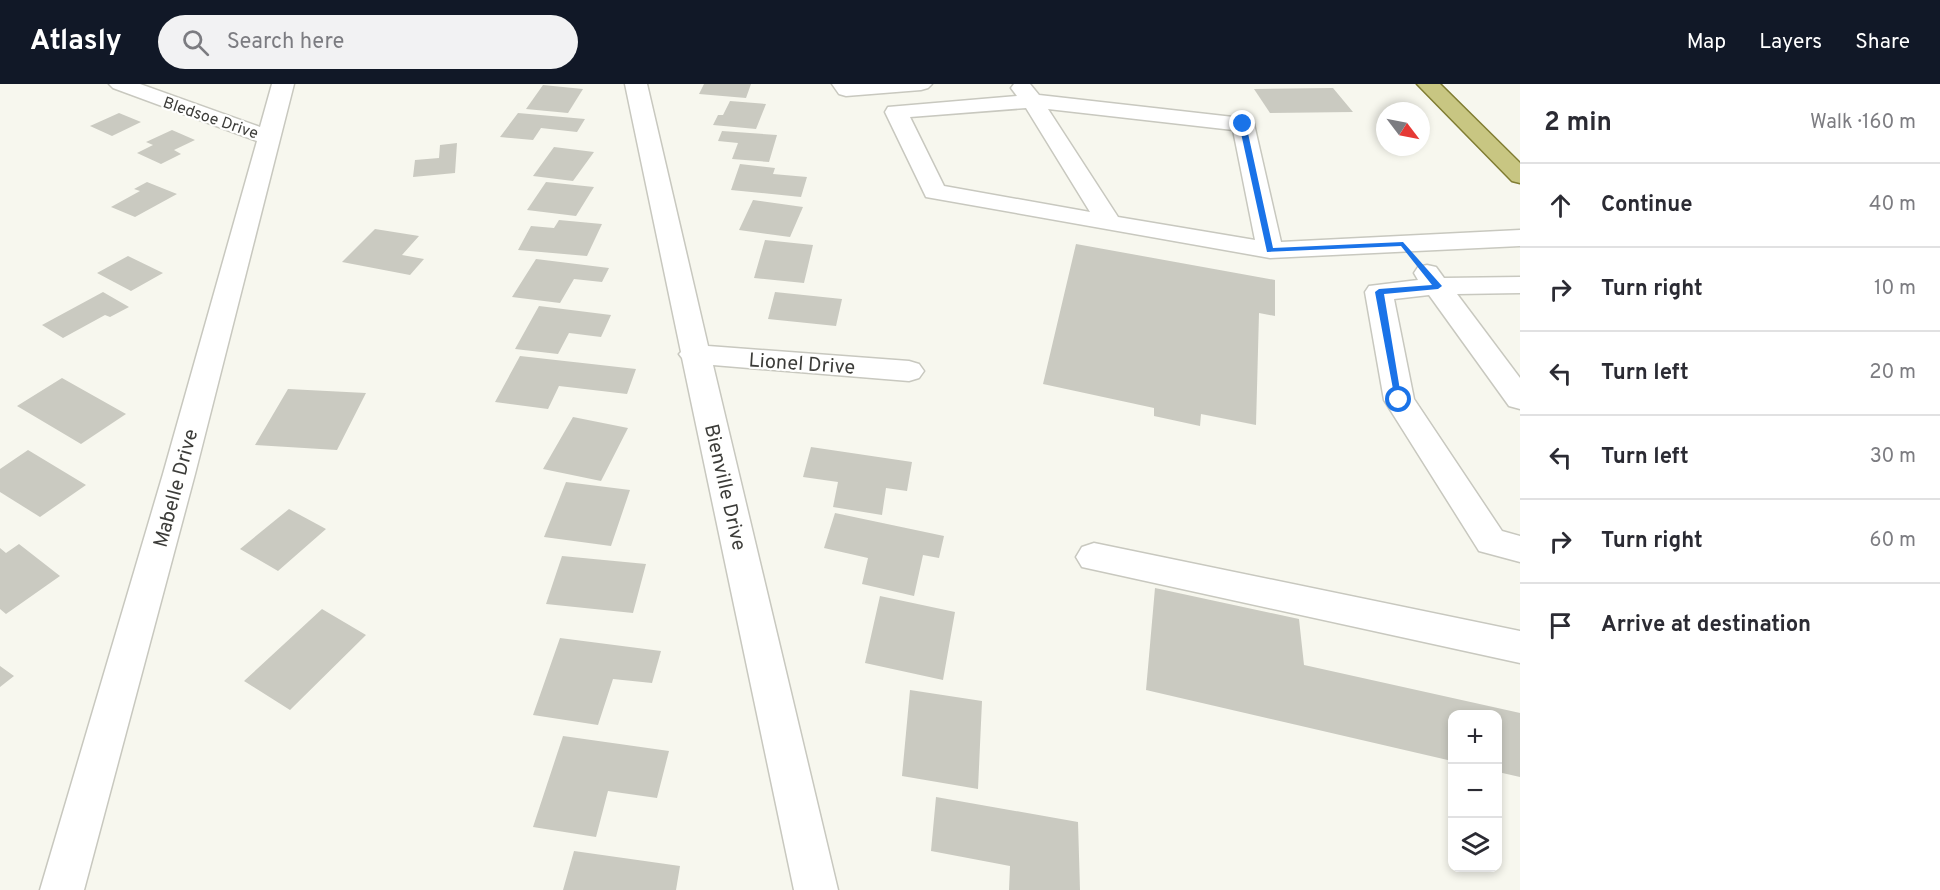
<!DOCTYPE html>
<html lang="en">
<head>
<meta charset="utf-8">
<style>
	:root { --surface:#fff; --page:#f2f2f3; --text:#2b2b33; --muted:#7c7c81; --line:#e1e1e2; --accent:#111827 }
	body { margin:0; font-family:Overpass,sans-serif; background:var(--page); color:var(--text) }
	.controls { position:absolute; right:18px; bottom:18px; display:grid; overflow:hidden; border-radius:12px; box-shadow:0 3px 9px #0003 }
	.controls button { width:54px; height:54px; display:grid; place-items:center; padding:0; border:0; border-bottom:2px solid var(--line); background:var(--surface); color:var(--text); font:30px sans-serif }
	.compass { position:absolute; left:1376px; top:18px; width:54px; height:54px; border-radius:50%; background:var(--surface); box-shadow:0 3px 9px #0003; rotate:122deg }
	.stop { position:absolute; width:18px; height:18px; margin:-14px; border:4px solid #1a73e8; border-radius:50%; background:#fff }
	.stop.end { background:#1a73e8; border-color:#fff; box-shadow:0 2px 6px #0008 }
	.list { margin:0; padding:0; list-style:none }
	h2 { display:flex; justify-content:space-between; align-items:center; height:78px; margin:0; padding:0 24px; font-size:26px }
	h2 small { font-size:20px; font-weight:400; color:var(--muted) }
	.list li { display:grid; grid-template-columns:39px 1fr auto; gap:18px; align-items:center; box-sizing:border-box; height:84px; padding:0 24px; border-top:2px solid var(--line) }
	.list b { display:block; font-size:22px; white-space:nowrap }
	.list em { font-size:20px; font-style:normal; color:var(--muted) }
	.icon { flex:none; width:33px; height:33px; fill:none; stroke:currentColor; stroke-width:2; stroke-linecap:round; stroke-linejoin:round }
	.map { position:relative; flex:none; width:1520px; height:806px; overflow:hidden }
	header { display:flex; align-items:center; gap:36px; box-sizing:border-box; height:84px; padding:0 30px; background:var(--accent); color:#fff }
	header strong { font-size:28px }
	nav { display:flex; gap:33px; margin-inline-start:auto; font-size:21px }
	.search { width:420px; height:54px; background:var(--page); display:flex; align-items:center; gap:15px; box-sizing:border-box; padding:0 21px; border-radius:33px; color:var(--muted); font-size:22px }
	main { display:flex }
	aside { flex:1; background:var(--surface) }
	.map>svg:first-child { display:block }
	.building { fill:#cacac1 }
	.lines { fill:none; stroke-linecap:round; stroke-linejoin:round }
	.minor-casing { stroke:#c8c8bf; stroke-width:3 }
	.major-casing { stroke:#807d32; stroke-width:3 }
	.minor { fill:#fff; fill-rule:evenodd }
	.major { fill:#c8c682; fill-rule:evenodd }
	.route { fill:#1a73e8 }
	.labels { text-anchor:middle; stroke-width:4.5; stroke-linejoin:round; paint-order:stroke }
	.far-street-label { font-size:16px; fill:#3c3c39; stroke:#fffffe }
	.street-label { font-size:20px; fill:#3c3c39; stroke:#fffffe }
</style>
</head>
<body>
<header>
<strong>Atlasly</strong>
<div class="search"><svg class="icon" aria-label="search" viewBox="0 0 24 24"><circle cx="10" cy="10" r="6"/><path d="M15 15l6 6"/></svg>Search here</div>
<nav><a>Map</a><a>Layers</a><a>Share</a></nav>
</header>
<main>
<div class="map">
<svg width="1520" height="806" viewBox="0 0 1520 806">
	<rect width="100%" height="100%" fill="#f7f7ee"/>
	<path class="building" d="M704 0H751L746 14 699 10Z
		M543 1 583 5 568 29 526 25Z
		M1333 4 1353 28 1270 29 1254 5Z
		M730 17 766 20 756 45 713 41 718 31H723Z
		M119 29 141 38 112 52 90 42Z
		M518 29 585 35 577 48 541 44 533 56 500 53Z
		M172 46 195 56 174 66 181 70 161 80 137 69 153 61 146 58Z
		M722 47 777 51 769 78 732 75 738 59 718 57Z
		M457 59 455 89 413 93 415 76 439 74 440 61Z
		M554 63 594 68 573 97 533 92Z
		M740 80 775 84 773 90 807 93 801 113 731 106Z
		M147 98 177 110 135 133 111 123 140 107 134 105Z
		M546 98 594 103 576 132 527 126Z
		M753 116 803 123 790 153 739 146Z
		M559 136 602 140 587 172 518 166 531 142 554 144Z
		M375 145 419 152 402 171 424 175 410 191 342 178Z
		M765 156 813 161 804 199 754 194Z
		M1076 160 1275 196V232L1259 229 1256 341 1201 330 1200 342 1154 332V324L1043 300Z
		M128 172 163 189 131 207 97 189Z
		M536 175 609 184 602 198 574 195 560 219 512 213Z
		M103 208 129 223 110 233 105 231 63 254 42 241Z
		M775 208 842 215 836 242 768 235Z
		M539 222 611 231 601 253 569 249 558 270 515 265Z
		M520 272 636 285 627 310 559 302 548 325 495 318Z
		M62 294 126 330 81 360 17 322Z
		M288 305 366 309 337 366 255 361Z
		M573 333 628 344 601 397 543 385Z
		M811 363 912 378 907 407 886 404 882 431 833 423 838 398 803 393Z
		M28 366 86 401 40 433 0 408V385Z
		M566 398 630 406 611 462 544 453Z
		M289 425 326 445 278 487 240 465Z
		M835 429 944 452 939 474 923 471 914 512 862 500 868 474 824 464Z
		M19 460 60 492 6 530 0 525V464L6 469Z
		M562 472 646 480 633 529 546 520Z
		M1155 504 1299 535 1304 581 1520 629V693L1498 688V630H1452V677L1146 606Z
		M880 512 955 528 943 596 865 579Z
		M322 525 366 551 290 626 244 597Z
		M560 554 661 567 652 599 613 595 598 641 533 631Z
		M0 582 14 592 0 603Z
		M910 606 982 617 978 705 902 692Z
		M563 652 669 667 657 714 608 707 596 753 533 743Z
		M936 713 1078 738 1080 806H1009L1010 782 931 767Z
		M574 767 680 782 676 806H563Z"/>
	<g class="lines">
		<g class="minor-casing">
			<path id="minor" d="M109 0H140L260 43 272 0H294L195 390 84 806H40L163 390 257 57 113 4Z
				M625 0H647L708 262 909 277 919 280 924 287 919 294 909 297 713 281 838 806H794L682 274 679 270 681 268Z
				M832 0H932L928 4 921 6 846 12 839 10Z
				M1014 0H1030L1039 11 1251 35 1254 40 1281 158 1520 146V162L1270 174 926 113 885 28 888 23 1017 12 1011 4ZM1026 24 1090 128 944 102 910 33ZM1048 25 1233 46 1255 156 1118 133Z
				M1427 181 1436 183 1444 194 1520 193V209L1457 210 1520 294V325L1509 322 1429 211 1394 215 1414 315 1502 447 1520 452V478L1479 467 1384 316 1365 208 1369 202 1418 196 1414 189 1418 183Z
				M1094 459 1520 547V579L1082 483 1076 473 1082 463Z"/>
		</g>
		<g class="major-casing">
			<path id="major" d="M1417 0H1440L1520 79V99L1512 97Z"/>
		</g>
		<use href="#minor" class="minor"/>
		<use href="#major" class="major"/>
	</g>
	<path class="route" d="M1243 38 1246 40 1273 164 1403 158 1442 202 1438 205 1384 210 1402 318 1395 316 1375 208 1379 205 1432 201 1401 162 1267 168 1239 40Z"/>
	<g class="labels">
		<g class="far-street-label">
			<text transform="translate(211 33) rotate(19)" y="6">Bledsoe Drive</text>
		</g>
		<g class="street-label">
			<text transform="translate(802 279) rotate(4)" y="7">Lionel Drive</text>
			<text transform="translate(726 403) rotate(77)" y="7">Bienville Drive</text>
			<text transform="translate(175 404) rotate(-75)" y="7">Mabelle Drive</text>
		</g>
	</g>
</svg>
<div class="controls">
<button>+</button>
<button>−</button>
<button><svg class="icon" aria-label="layers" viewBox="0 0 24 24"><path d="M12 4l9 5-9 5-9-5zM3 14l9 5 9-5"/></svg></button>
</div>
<svg class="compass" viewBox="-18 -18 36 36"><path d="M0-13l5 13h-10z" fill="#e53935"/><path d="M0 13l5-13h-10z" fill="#7c7c81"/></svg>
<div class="stop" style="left:1399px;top:316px"></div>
<div class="stop end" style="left:1243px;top:40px"></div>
</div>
<aside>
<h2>2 min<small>Walk · 160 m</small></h2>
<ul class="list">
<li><svg class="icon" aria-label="ahead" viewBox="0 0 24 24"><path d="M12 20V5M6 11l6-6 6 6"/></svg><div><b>Continue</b></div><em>40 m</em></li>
<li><svg class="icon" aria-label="right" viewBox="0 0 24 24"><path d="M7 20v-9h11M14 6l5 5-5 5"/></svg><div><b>Turn right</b></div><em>10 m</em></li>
<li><svg class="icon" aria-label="left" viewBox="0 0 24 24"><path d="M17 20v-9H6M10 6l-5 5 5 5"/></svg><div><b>Turn left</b></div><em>20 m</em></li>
<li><svg class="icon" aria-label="left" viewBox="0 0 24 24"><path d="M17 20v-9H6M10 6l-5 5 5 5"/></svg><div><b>Turn left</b></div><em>30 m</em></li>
<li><svg class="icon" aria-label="right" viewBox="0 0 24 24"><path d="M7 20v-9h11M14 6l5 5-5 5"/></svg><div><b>Turn right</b></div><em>60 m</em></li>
<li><svg class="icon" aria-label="arrive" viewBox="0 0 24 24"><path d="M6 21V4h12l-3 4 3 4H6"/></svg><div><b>Arrive at destination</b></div></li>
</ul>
</aside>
</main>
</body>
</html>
